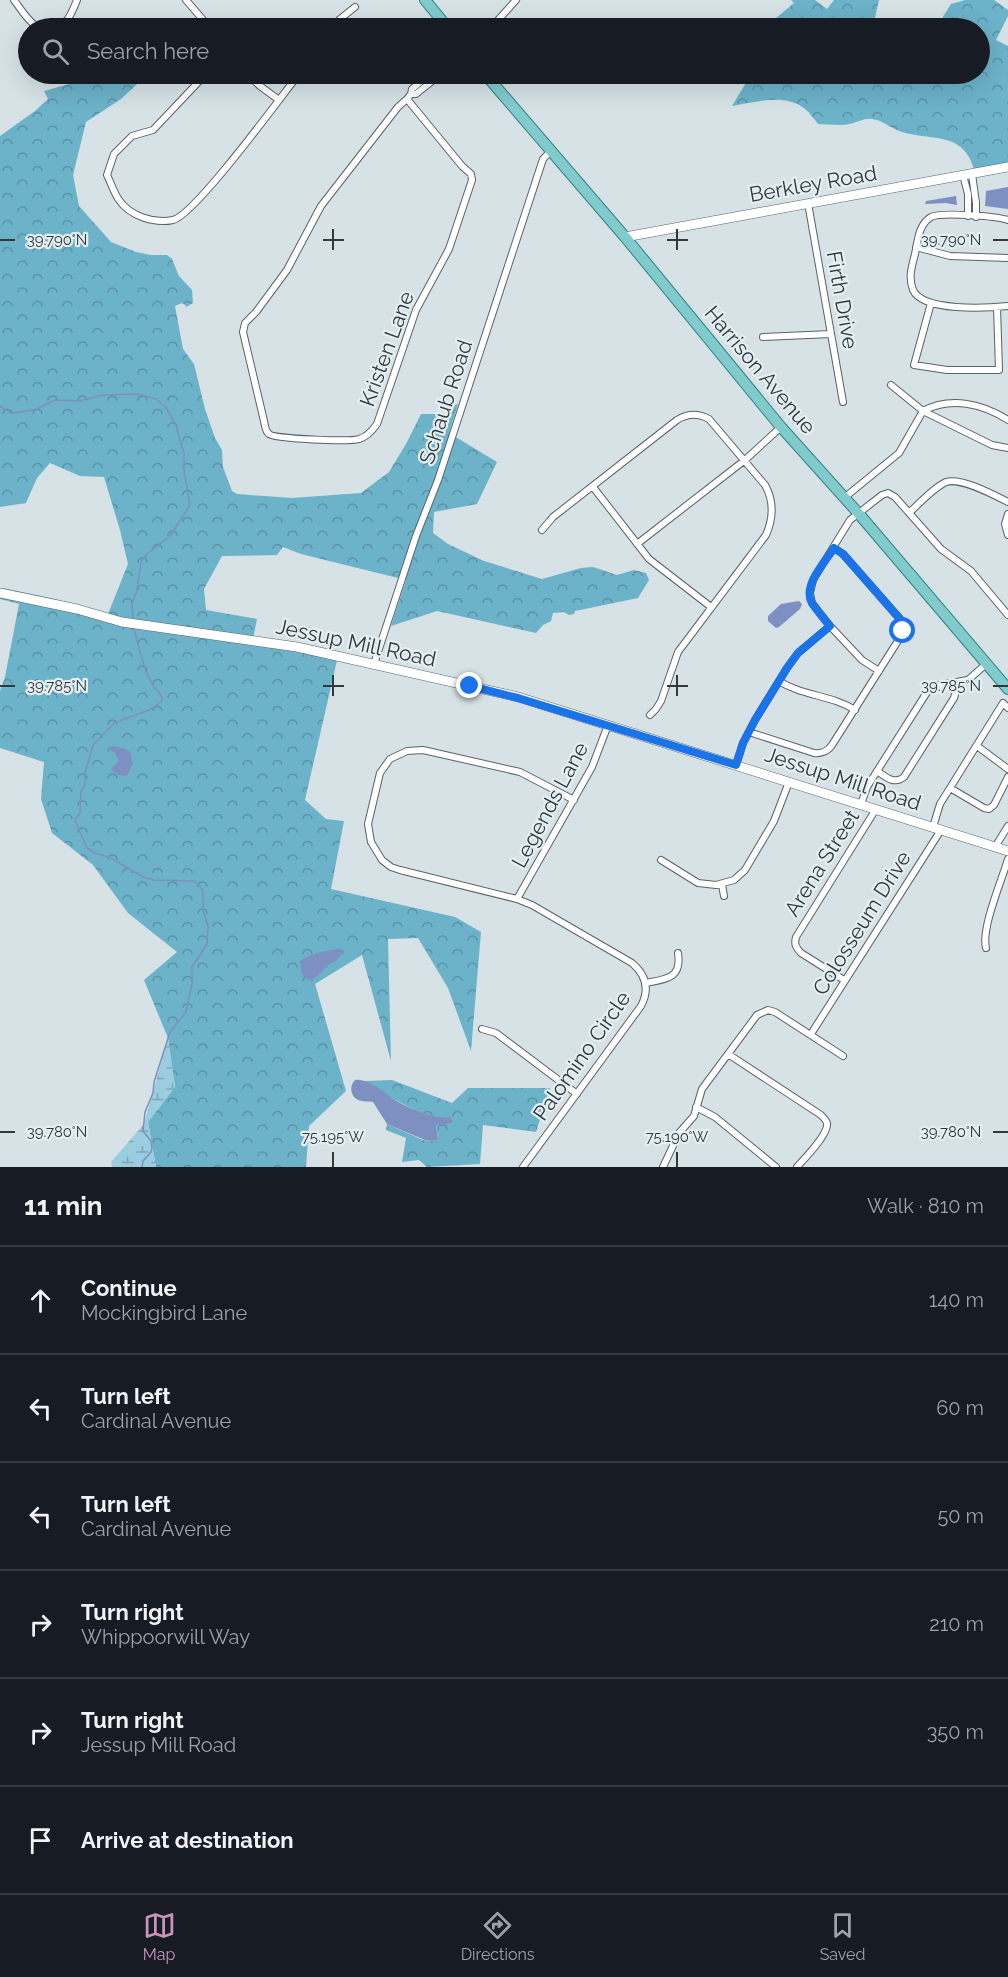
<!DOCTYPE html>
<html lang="en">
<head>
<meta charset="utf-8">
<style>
	:root { --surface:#171b24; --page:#242831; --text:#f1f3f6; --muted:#9ea1a6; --line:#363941; --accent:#c993bd }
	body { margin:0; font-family:Raleway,sans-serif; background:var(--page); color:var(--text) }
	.stop { position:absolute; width:18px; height:18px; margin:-14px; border:4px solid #1a73e8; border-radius:50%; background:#fff }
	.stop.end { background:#1a73e8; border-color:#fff; box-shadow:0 2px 6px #0008 }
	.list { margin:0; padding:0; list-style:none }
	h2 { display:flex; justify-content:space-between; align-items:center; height:78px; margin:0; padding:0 24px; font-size:26px }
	h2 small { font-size:20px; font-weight:400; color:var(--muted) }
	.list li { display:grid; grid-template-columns:39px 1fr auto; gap:18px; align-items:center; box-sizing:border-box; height:108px; padding:0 24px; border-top:2px solid var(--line) }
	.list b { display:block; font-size:22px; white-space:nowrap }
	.list p { margin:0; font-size:20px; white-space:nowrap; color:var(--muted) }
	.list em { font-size:20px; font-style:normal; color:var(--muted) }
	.icon { flex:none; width:33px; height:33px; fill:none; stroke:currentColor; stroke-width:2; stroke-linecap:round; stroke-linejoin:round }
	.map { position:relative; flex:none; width:1008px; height:1167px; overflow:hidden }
	.search { position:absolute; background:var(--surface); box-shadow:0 6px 24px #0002; left:18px; right:18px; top:18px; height:66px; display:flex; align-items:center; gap:15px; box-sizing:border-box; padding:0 21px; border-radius:33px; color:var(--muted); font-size:22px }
	.sheet { height:726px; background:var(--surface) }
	nav { display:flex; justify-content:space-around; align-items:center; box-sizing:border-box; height:84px; border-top:2px solid var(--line); background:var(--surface); font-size:16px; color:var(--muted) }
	nav a { display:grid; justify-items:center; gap:3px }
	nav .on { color:var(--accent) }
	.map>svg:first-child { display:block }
	.forest { fill:url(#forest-crowns) }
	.wetland { fill:url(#wetland-marsh) }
	.water { fill:#7e90c2 }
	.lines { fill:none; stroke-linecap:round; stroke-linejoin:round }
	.stream { stroke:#7e90c2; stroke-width:1.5 }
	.street-casing { stroke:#586367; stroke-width:8 }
	.secondary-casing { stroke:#586367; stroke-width:10 }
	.primary-casing { stroke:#2f8183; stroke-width:12 }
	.street { stroke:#fff; stroke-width:6 }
	.secondary { stroke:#fff; stroke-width:9 }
	.primary { stroke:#81cbcd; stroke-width:10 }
	.route { stroke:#1a73e8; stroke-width:8 }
	.ticks { fill:none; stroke:#33383a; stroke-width:2 }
	.labels { text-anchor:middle; stroke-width:4.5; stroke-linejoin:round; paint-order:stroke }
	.street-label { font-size:21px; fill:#33383a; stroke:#e3eff3 }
	.ticks-label { font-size:15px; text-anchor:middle; fill:#33383a; stroke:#e3eff3; stroke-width:4.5; stroke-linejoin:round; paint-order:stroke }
</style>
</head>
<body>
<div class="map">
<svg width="1008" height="1167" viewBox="0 0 1008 1167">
	<defs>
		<pattern id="forest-crowns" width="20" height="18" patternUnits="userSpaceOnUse" patternTransform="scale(1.5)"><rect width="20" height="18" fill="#6cb2c9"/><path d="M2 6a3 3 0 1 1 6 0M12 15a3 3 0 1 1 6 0" fill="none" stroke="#5992a4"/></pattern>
		<pattern id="wetland-marsh" width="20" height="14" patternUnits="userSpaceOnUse" patternTransform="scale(1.5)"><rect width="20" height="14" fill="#9acddf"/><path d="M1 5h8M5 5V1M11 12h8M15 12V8" fill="none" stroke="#7ea7b6"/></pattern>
	</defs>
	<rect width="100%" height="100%" fill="#d6e2e6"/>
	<path class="forest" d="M791 0H815L827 9 834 0H879L874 22 877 28H764L794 3Z
		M965 0H994L1008 10V16L996 40 1008 46V162L974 169C963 131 932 141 902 132 891 129 883 120 872 119 864 118 858 122 850 124 840 126 828 124 818 124 814 119 810 113 805 109 785 93 756 102 732 106L750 76V74H980V28H936L951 4Z
		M66 74H148L121 99 86 122 73 175 79 206 111 242 136 252 151 255H167L172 259 179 276 192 290 193 303 186 307 185 305 182 303 175 306 183 349 194 364 205 409 215 438 222 450 223 467 232 491 237 494 292 498 361 493 389 472 406 444 421 414H447L455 405 458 404 449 433 497 462 477 504 434 512 433 533 448 544 484 561 542 579 581 568 593 567 617 575 634 570 646 573 649 580 638 598 575 611 574 614 569 615 564 612 553 613 551 621 543 625 536 633 437 611 391 626 406 580 301 554 283 547 277 555 222 556 204 589 206 610 257 619 253 639 338 656 305 800 326 819 344 821 331 889 455 917 481 932 471 1051 448 988 418 938 388 939 391 1061 362 955 315 984 346 1091 309 1126 306 1167H156L148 1122 175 1087 168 1038 144 980 177 952 128 913 93 865 52 833 41 799 44 762 0 748V691L5 677 19 604 0 599V590L3 588 55 599 108 614 128 564 120 530 104 477 80 476 50 463 37 478 26 503 0 507V136L35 111 48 99 44 91 69 84Z
		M392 1080 452 1103 468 1088H550L536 1132 483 1125 480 1164 427 1167 419 1160 402 1162 406 1138 386 1130 387 1124 423 1140 434 1141 438 1138 436 1125 448 1117C425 1121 384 1093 365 1081Z"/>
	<path class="wetland" d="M168 1038 175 1087 148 1122 156 1167H112L111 1162 144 1124Z"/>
	<path class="water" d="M1008 187V209L985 206 986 191Z
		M956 196 957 205 946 203 925 204 926 201Z
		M799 601 802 604 800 609 779 627 776 628 768 621V616L781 604Z
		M112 746 126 749 131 753 132 765 127 776 118 775 112 771V768L119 761 115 753 109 749Z
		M341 949 345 952C339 955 339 959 334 962 333 963 331 963 329 964 322 970 318 978 309 980L302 974 300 961C312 953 327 950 341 949Z
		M355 1080C370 1078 387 1096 400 1103 414 1110 435 1119 450 1117L453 1122 443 1125H436L438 1139 434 1141 425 1140 387 1124 373 1102C369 1101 365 1102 362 1101 351 1099 348 1087 355 1080Z"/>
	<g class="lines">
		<path class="stream" d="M0 406 9 412 14 413 37 409 55 400 79 401 103 395 138 394 156 399 165 406 175 423 184 453V471L190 505 170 536 147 554 141 562 137 590 132 604 133 618
			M134 629C139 647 143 669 153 685 157 692 162 693 162 701L152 709 114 723 93 745 85 773V785L81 791 80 813 75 820 87 848 95 853 111 858 143 877 153 880 194 881 200 886 203 892V910L208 926 207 944 192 967V983L186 1012 170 1032 154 1082 153 1093 145 1112 143 1131 151 1141 152 1148 151 1152 143 1161 142 1167"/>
		<g class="street-casing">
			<path id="street" d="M14 0C20 8 27 20 36 26 40 28 45 28 50 28 67 27 71 15 77 0
				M186 0 210 28
				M333 28 340 19 355 7
				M491 28 516 0
				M206 74 153 130 132 136 114 154 107 175C111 183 114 193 119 200 130 216 154 224 173 220 195 215 280 98 299 74
				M247 74 260 86 279 100
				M411 94H416L441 74
				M407 99 398 107 321 206 287 270 256 312 245 323 243 332 264 421C265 425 265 431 269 434 274 439 350 442 359 439 367 437 372 431 377 424L416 310 449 249 472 180 471 174 462 166 407 99 411 94 412 89 430 74
				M972 174 976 203V217
				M963 175 968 194V216
				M808 203 843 402
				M1008 220C996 216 941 212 931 217 918 225 918 241 915 254 912 266 908 277 913 290 923 312 987 308 1008 306
				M916 247 950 256 1008 258
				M931 303 914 365 947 370H999L997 307
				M763 337 831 334
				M1008 420C983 404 951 396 923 411L992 445 1008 448
				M593 487 649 559 711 607
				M844 498 899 453 923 411 891 385
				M910 512C920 503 933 488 946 482 961 477 994 495 1008 502
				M1008 514 1005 524 1008 535
				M542 530 553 517 677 420C688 413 698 413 709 419L765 485C774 501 773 519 766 535L678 652 661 701 656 709 650 715
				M637 544 745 460 781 427
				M374 664 416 536 438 480 543 159 551 151
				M879 671 862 660 830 626 812 603 810 593 813 580 850 520 882 495 888 493 895 497 941 549 971 571 1008 615
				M779 681C802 696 832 695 855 710
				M749 732 814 753C821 754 828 751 832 745L901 636 903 627 900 619 843 554 834 548
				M977 746 1008 769
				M736 765 743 743 755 720 787 668 798 653 830 626
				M877 771C886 777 894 785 904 777L954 698 956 690 955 683
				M950 788 984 808 989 809 994 805 1008 777
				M861 804 867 787 929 689 934 686 968 680 986 664
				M933 827 940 804 1003 703 1008 708
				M995 847 1008 826
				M661 860 698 883 716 885 734 880 745 870 774 821 789 782
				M722 885 724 896
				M517 899 592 767 608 725
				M986 948C981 928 1002 880 1008 859
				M844 980 801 953C796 948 794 944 796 937L876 809
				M645 983C666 979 682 979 678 953
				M482 1029 496 1033 577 1094
				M811 1034 941 830
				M728 1054 821 1115C823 1117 826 1120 827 1123 829 1134 804 1159 797 1167
				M696 1107 715 1117 776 1167
				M523 1167 641 1006C650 989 646 975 632 963L532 905 517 899 400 870 391 867 382 860 371 842 368 824 380 773 390 759 407 751 423 750 520 772 574 800
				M663 1167 679 1133 694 1116 702 1089 757 1015 768 1010 775 1012 843 1056"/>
		</g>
		<g class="secondary-casing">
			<path id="secondary" d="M625 237 1008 167
				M0 593 77 609 122 622 297 647 518 697 1008 851"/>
		</g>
		<g class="primary-casing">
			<path id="primary" d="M425 0 448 28
				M485 74 625 237 781 427 859 514 1008 689"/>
		</g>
		<use href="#street" class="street"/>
		<use href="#secondary" class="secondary"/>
		<use href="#primary" class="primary"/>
	</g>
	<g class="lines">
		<path class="route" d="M470 686 518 698 736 765 743 743 755 720 787 668 798 653 830 626C824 619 817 611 812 603 802 586 825 562 834 548L843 554 900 619 903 631"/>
	</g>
	<path class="ticks" d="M333 229V250M677 229V250M0 240H15M323 240H344M667 240H688M993 240H1008M333 675V696M677 675V696M0 686H15M323 686H344M667 686H688M993 686H1008M0 1132H15M993 1132H1008M333 1152V1167M677 1152V1167"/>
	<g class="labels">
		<g class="street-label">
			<text transform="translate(813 184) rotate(-10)" y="7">Berkley Road</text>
			<text transform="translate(842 300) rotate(80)" y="7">Firth Drive</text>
			<text transform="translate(387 349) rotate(-70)" y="7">Kristen Lane</text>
			<text transform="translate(760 370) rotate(50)" y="7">Harrison Avenue</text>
			<text transform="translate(446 402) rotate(-72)" y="7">Schaub Road</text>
			<text transform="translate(356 643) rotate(12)" y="7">Jessup Mill Road</text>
			<text transform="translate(843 779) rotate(18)" y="7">Jessup Mill Road</text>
			<text transform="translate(550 805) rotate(-62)" y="7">Legends Lane</text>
			<text transform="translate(822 863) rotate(-58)" y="7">Arena Street</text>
			<text transform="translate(862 923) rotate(-58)" y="7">Colosseum Drive</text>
			<text transform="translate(582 1056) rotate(-55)" y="7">Palomino Circle</text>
		</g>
	</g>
	<g class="ticks-label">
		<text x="57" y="245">39.790°N</text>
		<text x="951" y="245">39.790°N</text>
		<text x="57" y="691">39.785°N</text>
		<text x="951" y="691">39.785°N</text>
		<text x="57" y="1137">39.780°N</text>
		<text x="951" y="1137">39.780°N</text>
		<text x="333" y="1142">75.195°W</text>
		<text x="677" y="1142">75.190°W</text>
	</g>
</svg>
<div class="stop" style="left:903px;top:631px"></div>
<div class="stop end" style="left:470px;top:686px"></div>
<div class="search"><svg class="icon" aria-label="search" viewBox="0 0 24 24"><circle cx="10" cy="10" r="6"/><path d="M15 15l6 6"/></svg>Search here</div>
</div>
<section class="sheet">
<h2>11 min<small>Walk · 810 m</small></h2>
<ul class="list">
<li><svg class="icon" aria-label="ahead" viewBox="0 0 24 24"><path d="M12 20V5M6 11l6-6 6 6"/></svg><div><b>Continue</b><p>Mockingbird Lane</p></div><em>140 m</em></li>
<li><svg class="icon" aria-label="left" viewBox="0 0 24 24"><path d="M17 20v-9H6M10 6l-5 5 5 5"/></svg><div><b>Turn left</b><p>Cardinal Avenue</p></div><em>60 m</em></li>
<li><svg class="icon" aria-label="left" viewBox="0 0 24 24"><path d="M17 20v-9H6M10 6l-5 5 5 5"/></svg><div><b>Turn left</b><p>Cardinal Avenue</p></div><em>50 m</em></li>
<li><svg class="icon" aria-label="right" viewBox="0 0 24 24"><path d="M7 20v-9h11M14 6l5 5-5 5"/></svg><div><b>Turn right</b><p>Whippoorwill Way</p></div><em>210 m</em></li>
<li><svg class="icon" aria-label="right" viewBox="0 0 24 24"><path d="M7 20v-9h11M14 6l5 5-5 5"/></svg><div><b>Turn right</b><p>Jessup Mill Road</p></div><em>350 m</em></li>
<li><svg class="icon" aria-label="arrive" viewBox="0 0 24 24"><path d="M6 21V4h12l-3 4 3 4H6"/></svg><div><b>Arrive at destination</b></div></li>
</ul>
</section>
<nav>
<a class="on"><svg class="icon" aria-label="map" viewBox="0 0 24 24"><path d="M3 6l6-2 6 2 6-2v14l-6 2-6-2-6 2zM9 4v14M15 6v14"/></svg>Map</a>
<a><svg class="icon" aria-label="directions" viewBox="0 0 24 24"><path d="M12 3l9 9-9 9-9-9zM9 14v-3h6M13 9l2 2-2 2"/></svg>Directions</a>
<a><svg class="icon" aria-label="saved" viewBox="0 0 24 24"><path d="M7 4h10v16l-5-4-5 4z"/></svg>Saved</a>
</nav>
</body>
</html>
